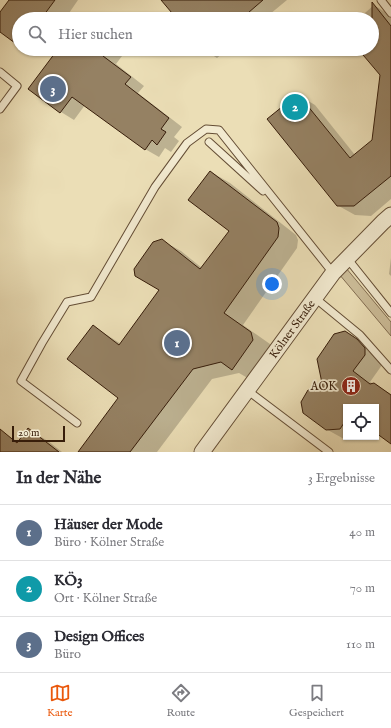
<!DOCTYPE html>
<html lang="de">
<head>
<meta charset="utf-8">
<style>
	:root { --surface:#fff; --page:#f7f7f7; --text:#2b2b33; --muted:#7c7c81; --line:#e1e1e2; --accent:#ea580c }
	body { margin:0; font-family:"IM FELL English",serif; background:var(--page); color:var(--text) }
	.controls { position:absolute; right:12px; bottom:12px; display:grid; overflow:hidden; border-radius:0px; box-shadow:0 1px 3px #0004 }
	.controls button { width:36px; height:36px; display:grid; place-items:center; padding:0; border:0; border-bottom:1px solid var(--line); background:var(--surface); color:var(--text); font:20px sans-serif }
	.scale { position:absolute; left:12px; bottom:10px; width:53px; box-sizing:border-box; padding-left:4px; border:2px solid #371d0a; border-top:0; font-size:11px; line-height:14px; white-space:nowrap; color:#371d0a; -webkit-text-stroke:3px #f2ead0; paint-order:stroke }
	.you { position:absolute; left:272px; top:284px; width:14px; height:14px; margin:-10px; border:3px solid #fff; border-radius:50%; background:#1a73e8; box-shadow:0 0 0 6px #1a73e833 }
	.badge { display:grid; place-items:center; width:26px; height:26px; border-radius:50%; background:var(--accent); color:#fff; font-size:13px; font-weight:700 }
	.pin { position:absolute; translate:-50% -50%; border:2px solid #fff; box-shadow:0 1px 4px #0006 }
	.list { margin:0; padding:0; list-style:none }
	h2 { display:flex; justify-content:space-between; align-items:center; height:52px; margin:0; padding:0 16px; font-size:17px }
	h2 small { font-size:13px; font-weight:400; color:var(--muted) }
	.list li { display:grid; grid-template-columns:26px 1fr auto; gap:12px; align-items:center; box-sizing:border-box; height:56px; padding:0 16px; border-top:1px solid var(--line) }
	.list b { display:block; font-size:15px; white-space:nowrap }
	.list p { margin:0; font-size:13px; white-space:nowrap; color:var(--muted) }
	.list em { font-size:13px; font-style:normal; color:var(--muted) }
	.icon { flex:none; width:22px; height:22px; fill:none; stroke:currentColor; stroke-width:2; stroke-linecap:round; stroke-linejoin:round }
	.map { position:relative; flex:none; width:391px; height:452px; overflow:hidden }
	.search { position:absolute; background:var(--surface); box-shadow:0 1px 3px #0004; left:12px; right:12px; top:12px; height:44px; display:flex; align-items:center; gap:10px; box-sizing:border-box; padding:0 14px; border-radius:22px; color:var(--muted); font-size:15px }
	.sheet { height:220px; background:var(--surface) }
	nav { display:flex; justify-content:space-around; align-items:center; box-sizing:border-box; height:56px; border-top:1px solid var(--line); background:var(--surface); font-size:11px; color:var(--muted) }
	nav a { display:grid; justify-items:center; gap:2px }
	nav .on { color:var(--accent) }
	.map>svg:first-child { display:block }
	.green { fill:#ccbd99; stroke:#826d52 }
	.shadow { fill:#0003 }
	.building { fill:#958163; stroke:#371d0a }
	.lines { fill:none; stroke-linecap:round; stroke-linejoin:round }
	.service-casing { stroke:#644d35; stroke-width:9 }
	.minor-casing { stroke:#644d35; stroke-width:17 }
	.service { stroke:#f2ead0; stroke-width:7 }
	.minor { stroke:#f2ead0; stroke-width:15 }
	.labels { text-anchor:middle; stroke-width:3.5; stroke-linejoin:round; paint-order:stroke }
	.street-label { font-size:12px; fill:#371d0a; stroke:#f2ead0 }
	.poi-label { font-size:12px; fill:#371d0a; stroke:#f2ead0; text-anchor:end }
</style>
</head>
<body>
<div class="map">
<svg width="391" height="452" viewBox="0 0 391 452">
	<rect width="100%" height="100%" fill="#ebdeb6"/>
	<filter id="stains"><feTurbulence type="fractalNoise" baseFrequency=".005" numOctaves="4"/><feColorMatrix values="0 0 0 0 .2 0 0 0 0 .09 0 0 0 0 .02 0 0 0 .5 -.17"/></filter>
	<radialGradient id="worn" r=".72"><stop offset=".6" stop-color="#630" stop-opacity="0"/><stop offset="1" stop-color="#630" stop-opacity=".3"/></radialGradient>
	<path class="green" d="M346 268 391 322V336L339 274Z"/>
	<path class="shadow" d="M11 0H78L65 19H19V45L0 31V14Z
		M162 0H287L264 19H178Z
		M374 5 391 16V199L371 216 355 215 337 205 298 95 315 105 355 155 373 140 381 75 360 49H372V19H358Z
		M26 49H42L37 56Z
		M59 49H121L125 52 116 64 144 86 138 93 182 127 174 137 179 141 171 152 165 148 159 157 145 149 85 105 74 120 61 112Z
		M203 49H228L217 58Z
		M211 172 230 183 296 235 298 240 297 248 243 325 270 344 272 351 251 380 239 373 212 379 157 452H79L120 398 93 326 121 344 160 290 161 240 181 251 202 268 230 231Z
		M391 258V276L389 274Z
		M345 332 362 342 381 358 382 365 370 382 391 394V443L376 432V407H346V437H358L357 439H344L326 429 324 389Z
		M29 430 48 441 62 452H0V433L1 432 19 442Z"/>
	<path class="building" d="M9 0H55L41 19H19V46L0 32V12Z
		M161 0H263L241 19H177Z
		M372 2 391 26V176L354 206H337L267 119 298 94 350 158 372 140 380 75 358 49H372Z
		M58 49H108L103 56 131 77 125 84 169 118 161 129 166 132 157 145 152 140 145 150 72 97 60 113 28 89Z
		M210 171 277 222 279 228 278 237 224 313 251 332 253 340 232 370 221 362 193 369 130 452H78L118 398 67 359 93 325 119 345 159 290 135 276 134 269 153 242 162 239 200 269 229 231 188 200Z
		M345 331 357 339 365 348V355L353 371 370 384 374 383 391 395V444L376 433V407H346V420L340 429 326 430 303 413 301 402 308 390 323 388 317 359 334 334Z
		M28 428 59 452H0V429L17 443Z"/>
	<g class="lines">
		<g class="service-casing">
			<path id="service" d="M381 0 391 13
				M0 72 17 86 0 109
				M209 142 263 191
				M347 258 391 313
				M315 298 360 335 391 370
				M247 390 329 452
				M77 423 21 381 42 343 67 302 91 297 155 187 187 143 206 129 219 130 333 273"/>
		</g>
		<g class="minor-casing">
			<path id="minor" d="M202 452 333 273 383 222 391 215"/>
		</g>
		<use href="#service" class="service"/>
		<use href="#minor" class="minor"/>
	</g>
	<defs>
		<g id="building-disc" transform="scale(1)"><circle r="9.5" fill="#8f2418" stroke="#f2ead0"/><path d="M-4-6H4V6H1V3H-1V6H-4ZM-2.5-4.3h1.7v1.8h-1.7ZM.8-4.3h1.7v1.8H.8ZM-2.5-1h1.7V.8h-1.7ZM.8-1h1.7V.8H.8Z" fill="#fff"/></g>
	</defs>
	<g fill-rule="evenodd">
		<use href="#building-disc" x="351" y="386"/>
	</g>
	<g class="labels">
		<g class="street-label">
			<text transform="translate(292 329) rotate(-54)" y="4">Kölner Straße</text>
		</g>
		<g class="poi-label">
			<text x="337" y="390">AOK</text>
		</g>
	</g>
	<rect width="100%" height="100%" filter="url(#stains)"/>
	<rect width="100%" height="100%" fill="url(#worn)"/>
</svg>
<div class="controls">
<button><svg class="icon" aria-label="locate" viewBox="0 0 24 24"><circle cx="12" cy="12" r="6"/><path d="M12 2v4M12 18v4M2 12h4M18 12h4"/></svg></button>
</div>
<div class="scale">20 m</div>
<div class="you"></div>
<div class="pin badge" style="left:177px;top:343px;background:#5c6f8a">1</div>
<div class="pin badge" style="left:295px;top:107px;background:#0f9aa8">2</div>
<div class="pin badge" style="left:53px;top:89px;background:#5c6f8a">3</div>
<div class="search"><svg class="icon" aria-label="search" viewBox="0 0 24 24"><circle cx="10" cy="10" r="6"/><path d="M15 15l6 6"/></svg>Hier suchen</div>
</div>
<section class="sheet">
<h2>In der Nähe<small>3 Ergebnisse</small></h2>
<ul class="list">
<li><span class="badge" style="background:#5c6f8a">1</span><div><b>Häuser der Mode</b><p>Büro · Kölner Straße</p></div><em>40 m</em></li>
<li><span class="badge" style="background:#0f9aa8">2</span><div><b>KÖ3</b><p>Ort · Kölner Straße</p></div><em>70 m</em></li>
<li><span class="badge" style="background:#5c6f8a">3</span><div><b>Design Offices</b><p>Büro</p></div><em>110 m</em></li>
</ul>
</section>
<nav>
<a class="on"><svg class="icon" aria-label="map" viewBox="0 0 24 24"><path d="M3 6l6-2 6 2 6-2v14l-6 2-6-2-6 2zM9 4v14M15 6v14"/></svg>Karte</a>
<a><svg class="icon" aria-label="directions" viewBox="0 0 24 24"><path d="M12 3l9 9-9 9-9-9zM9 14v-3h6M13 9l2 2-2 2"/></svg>Route</a>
<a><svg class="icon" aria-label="saved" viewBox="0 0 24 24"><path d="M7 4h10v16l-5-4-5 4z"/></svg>Gespeichert</a>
</nav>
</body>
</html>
